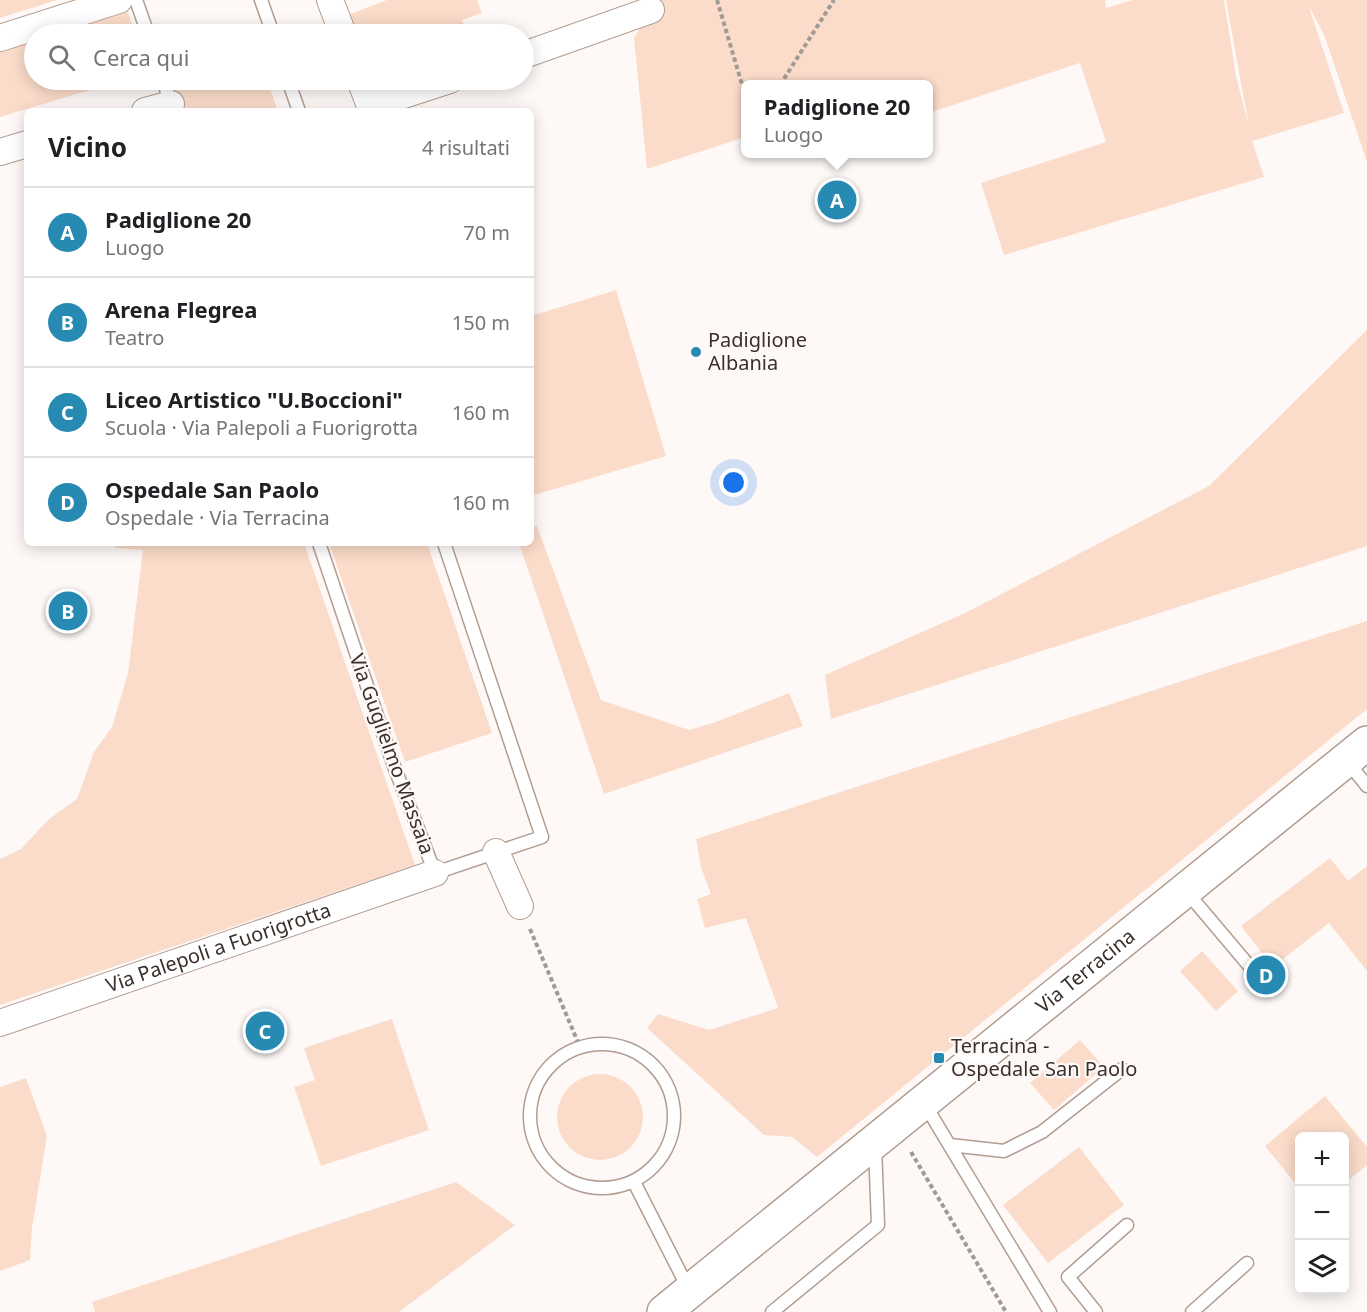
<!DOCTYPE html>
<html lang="it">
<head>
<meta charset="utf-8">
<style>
	:root { --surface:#fff; --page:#f6f6f6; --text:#202124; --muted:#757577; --line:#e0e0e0; --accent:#268ab3 }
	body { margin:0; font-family:"Noto Sans",sans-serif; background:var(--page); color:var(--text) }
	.controls { position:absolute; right:18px; bottom:18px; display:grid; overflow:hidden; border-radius:9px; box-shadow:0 3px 15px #0003 }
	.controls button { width:54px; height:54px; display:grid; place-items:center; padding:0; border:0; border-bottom:2px solid var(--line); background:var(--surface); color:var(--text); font:30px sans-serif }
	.you { position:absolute; left:734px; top:483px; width:21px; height:21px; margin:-15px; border:4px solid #fff; border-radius:50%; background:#1a73e8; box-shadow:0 0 0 9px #1a73e833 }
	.badge { display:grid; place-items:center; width:39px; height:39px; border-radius:50%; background:var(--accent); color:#fff; font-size:20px; font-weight:700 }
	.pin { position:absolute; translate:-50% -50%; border:3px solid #fff; box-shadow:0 2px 6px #0006 }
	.popup { position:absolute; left:741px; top:80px; width:192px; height:78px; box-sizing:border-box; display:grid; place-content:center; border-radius:9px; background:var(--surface); filter:drop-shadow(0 2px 4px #0005); font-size:20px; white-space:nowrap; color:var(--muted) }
	.popup b { font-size:22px; color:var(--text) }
	.popup::after { content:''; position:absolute; left:50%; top:100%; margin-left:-12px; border:12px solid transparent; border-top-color:var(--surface) }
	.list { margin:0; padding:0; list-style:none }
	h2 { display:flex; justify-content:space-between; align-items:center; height:78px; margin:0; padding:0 24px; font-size:26px }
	h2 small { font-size:20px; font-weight:400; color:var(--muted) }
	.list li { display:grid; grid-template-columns:39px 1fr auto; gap:18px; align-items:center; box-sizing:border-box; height:90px; padding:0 24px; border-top:2px solid var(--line) }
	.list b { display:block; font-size:22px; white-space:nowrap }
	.list p { margin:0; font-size:20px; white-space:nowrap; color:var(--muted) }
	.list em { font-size:20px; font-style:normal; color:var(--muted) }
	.icon { flex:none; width:33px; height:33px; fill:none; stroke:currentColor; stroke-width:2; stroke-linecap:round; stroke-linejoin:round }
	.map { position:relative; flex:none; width:1367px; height:1312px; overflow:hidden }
	.search { position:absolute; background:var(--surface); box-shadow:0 3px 15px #0003; left:24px; top:24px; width:510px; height:66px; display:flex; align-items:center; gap:15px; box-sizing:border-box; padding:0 21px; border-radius:33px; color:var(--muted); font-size:22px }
	.panel { position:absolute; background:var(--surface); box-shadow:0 3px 15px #0003; left:24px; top:108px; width:510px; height:438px; border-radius:9px }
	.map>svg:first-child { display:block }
	.green { fill:#fbdcca }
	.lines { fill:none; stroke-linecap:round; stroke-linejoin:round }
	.lane-casing { stroke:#b19d91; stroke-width:15 }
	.street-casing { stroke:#b19d91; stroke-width:28 }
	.secondary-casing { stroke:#b19d91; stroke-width:36 }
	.path { stroke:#a19a97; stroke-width:4; stroke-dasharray:4.5 3; stroke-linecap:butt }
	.lane { stroke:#fff; stroke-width:12 }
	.street { stroke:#fff; stroke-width:26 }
	.secondary { stroke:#fff; stroke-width:33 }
	.poi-dot { fill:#268ab3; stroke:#fef9f7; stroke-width:2 }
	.labels { text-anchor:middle; stroke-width:4.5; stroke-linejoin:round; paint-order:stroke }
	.poi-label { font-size:20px; fill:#39302c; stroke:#fef9f7; text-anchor:start }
	.street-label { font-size:20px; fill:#39302c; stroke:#fef9f7 }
</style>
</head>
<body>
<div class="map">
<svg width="1367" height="1312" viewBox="0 0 1367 1312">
	<rect width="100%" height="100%" fill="#fef9f7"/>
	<path class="green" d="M0 0H57L0 18Z
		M387 0H477L482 13 462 20 468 34H352L345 16Z
		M658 0H1105L1106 8 1132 0H1224L1236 76 1249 127 1226 0H1367V162L1325 37 1308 4 1344 113 1252 141 1264 177 1004 255 981 183 1106 142 1080 63 929 113 928 85H746L745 137 647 169 634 38Z
		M128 11 135 34H52Z
		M34 40V80H123L0 117V50Z
		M170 80H267L278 111H181Z
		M616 290 666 456 531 496V316Z
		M1367 330V546L831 719 825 675 965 613 1209 486Z
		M537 526 601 700 689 730 716 722 789 693 803 726 604 794 519 543H531V527Z
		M115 543H304L415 865 0 1005V859L21 849 49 819 77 799 94 752 112 727 128 673 143 550 115 548Z
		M329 543H427L492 733 405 762Z
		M1367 621V709L817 1157 792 1137 764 1135 647 1028 658 1014 709 1030 778 1008 746 918 705 928 697 899 711 894 701 867 696 839Z
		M1330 858 1348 881 1367 866V971L1329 923 1273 967 1241 926Z
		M1202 951 1238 991 1216 1011 1180 971Z
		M392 1019 429 1130 321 1166 294 1087 315 1080 304 1048Z
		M1080 1040 1104 1067 1054 1110 1030 1083Z
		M557 1117a43 43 0 1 1 86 0a43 43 0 1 1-86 0Z
		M26 1078 47 1136 32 1228 30 1260 0 1271V1087Z
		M1325 1096 1367 1147V1165L1345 1183 1344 1136H1300L1299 1188 1265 1146Z
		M1079 1147 1124 1205 1048 1263 1003 1205Z
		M456 1182 515 1225 399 1312H95L92 1302Z"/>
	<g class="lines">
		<g class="lane-casing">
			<path id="lane" d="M136 0 148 34
				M261 0 273 34
				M163 80 172 107
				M288 80 299 111
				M319 543 394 766 435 873 542 837 444 543
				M1347 761 1367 786
				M1186 891 1262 981
				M530 1116a72 72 0 1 1 144 0a72 72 0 1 1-144 0Z
				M924 1103 1050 1312
				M950 1145 1004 1151 1042 1132 1122 1069
				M634 1182 689 1290
				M772 1312 878 1225 875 1147
				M1096 1312 1068 1277 1127 1225
				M1192 1312 1247 1263"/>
		</g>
		<g class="street-casing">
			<g id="street">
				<path d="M330 0 343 34"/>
				<path d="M0 38 119 0"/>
				<path d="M524 55 651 10"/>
				<path d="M360 80 370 106 450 80"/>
				<path d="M145 111 171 104"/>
				<path d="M0 152 27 144"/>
				<path d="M496 852 520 906"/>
				<path id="s1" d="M0 1023 435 873"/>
			</g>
		</g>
		<g class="secondary-casing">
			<g id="secondary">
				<path id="s2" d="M664 1312 1367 743"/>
			</g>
		</g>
		<path class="path" d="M717 0 746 98
			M780 85 834 0
			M530 929 580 1047
			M911 1152 1006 1312"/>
		<use href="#lane" class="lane"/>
		<use href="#street" class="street"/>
		<use href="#secondary" class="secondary"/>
	</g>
	<g class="poi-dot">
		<circle cx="696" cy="352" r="6"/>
		<rect x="933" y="1052" width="12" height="12" rx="3"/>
	</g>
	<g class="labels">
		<g class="poi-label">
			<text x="708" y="347">Padiglione<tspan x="708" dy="23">Albania</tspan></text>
			<text x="951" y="1053">Terracina -<tspan x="951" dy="23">Ospedale San Paolo</tspan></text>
		</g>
		<g class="street-label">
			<text transform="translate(392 754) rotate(70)" y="7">Via Guglielmo Massaia</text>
			<text dy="7" stroke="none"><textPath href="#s1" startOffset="231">Via Palepoli a Fuorigrotta</textPath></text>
			<text dy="7" stroke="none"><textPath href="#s2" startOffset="542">Via Terracina</textPath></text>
		</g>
	</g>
</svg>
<div class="controls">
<button>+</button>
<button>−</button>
<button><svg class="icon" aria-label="layers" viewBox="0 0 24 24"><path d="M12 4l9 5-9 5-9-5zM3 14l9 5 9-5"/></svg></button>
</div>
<div class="you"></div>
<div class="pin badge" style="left:837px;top:200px">A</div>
<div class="popup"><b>Padiglione 20</b>Luogo</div>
<div class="pin badge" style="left:68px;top:611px">B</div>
<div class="pin badge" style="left:265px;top:1031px">C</div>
<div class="pin badge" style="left:1266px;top:975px">D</div>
<div class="search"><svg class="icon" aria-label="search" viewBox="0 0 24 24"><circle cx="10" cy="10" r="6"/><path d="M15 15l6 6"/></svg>Cerca qui</div>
<section class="panel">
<h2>Vicino<small>4 risultati</small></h2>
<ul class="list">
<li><span class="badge">A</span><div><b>Padiglione 20</b><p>Luogo</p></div><em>70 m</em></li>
<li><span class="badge">B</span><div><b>Arena Flegrea</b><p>Teatro</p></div><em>150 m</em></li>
<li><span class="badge">C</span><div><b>Liceo Artistico &quot;U.Boccioni&quot;</b><p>Scuola · Via Palepoli a Fuorigrotta</p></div><em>160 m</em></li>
<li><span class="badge">D</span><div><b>Ospedale San Paolo</b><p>Ospedale · Via Terracina</p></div><em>160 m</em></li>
</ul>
</section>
</div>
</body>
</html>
